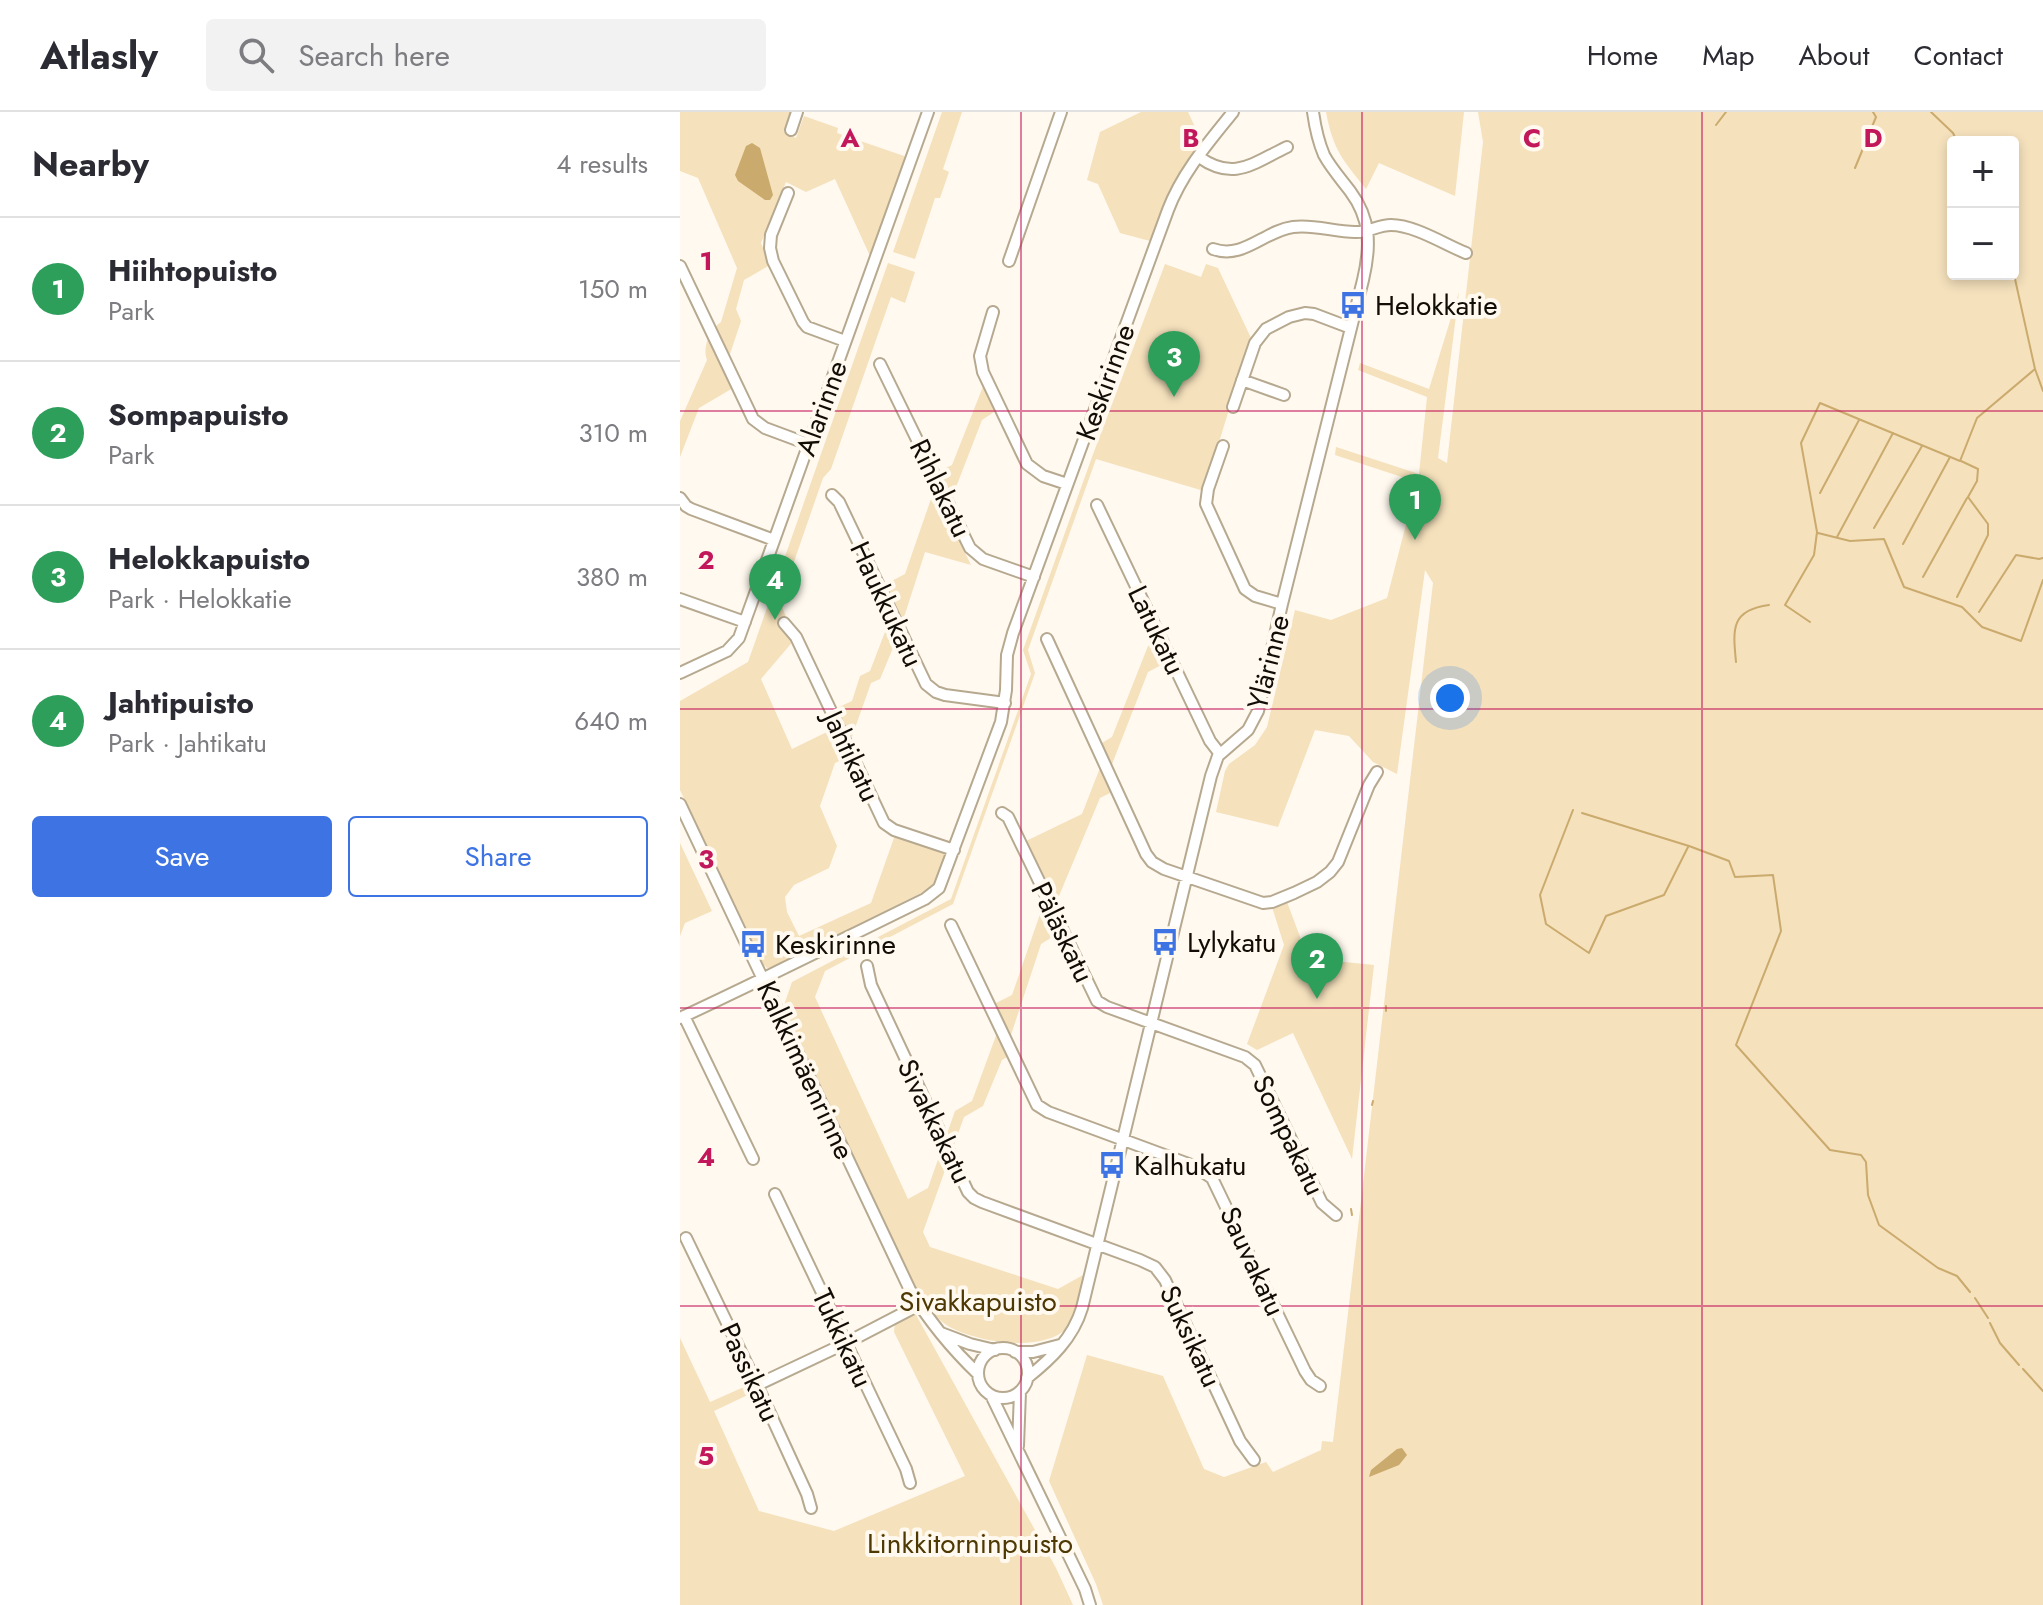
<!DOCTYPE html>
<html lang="en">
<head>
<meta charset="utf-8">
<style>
	:root { --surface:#fff; --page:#f2f2f3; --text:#2b2b33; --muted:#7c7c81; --line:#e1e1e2; --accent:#3d73e3 }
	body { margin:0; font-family:Jost,sans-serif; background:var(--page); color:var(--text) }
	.controls { position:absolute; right:24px; top:24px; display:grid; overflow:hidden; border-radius:8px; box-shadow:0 4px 12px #0003 }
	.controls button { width:72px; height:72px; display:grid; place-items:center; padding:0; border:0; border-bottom:2px solid var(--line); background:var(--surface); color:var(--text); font:40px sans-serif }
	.you { position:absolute; left:770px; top:586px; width:28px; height:28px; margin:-20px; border:6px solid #fff; border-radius:50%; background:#1a73e8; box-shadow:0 0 0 12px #1a73e833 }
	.badge { display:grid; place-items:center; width:52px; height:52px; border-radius:50%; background:var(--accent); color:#fff; font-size:26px; font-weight:700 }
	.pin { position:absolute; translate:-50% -66px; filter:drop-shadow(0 2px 4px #0008) }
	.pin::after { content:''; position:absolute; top:42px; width:28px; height:24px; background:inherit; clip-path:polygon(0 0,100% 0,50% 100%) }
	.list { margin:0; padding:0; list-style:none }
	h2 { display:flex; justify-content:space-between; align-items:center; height:104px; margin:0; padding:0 32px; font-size:34px }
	h2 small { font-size:26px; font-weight:400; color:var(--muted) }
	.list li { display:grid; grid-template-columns:52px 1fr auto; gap:24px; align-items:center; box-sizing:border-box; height:144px; padding:0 32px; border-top:2px solid var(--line) }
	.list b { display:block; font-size:30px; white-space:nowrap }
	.list p { margin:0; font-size:26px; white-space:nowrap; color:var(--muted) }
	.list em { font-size:26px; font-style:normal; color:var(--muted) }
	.actions { display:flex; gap:16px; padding:24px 32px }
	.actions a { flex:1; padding:18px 0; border:2px solid var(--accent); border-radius:8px; text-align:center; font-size:28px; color:var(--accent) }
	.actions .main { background:var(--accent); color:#fff }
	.icon { flex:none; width:44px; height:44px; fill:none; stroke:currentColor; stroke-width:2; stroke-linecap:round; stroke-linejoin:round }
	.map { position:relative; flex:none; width:1363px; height:1493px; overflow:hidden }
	header { display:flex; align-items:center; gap:48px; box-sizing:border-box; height:112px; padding:0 40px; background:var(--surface); border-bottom:2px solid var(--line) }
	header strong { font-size:38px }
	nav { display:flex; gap:44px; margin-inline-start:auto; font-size:28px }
	.search { width:560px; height:72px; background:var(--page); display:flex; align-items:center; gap:20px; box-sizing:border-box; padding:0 28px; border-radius:8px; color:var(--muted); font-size:30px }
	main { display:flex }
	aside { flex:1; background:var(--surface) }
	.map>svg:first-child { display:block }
	.green { fill:#f5e1bc; fill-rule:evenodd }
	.water { fill:#caaa6d }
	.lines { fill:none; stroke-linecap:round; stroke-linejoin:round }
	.stream { stroke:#caaa6d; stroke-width:2 }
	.minor-casing { stroke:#b6a990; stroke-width:14 }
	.minor { stroke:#fff; stroke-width:10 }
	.grid { fill:none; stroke:#c2185b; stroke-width:2; stroke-opacity:0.55 }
	.labels { text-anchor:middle; stroke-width:8; stroke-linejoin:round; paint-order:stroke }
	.poi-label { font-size:28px; fill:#110c05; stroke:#fff9ef; text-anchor:start }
	.street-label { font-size:28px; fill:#110c05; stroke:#fff9ef }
	.park-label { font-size:28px; fill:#4e3804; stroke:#fff9ef }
	.grid-label { font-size:26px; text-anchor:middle; font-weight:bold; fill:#c2185b; stroke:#fff9ef; stroke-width:8; stroke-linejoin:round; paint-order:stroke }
</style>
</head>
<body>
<header>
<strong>Atlasly</strong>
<div class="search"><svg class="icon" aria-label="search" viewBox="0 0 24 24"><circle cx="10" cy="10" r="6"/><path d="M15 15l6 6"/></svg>Search here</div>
<nav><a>Home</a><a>Map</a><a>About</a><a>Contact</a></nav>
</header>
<main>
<aside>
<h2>Nearby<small>4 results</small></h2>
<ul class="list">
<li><span class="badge" style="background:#2e9e5b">1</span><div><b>Hiihtopuisto</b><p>Park</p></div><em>150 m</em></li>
<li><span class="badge" style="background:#2e9e5b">2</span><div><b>Sompapuisto</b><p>Park</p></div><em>310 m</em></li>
<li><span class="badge" style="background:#2e9e5b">3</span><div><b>Helokkapuisto</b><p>Park · Helokkatie</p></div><em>380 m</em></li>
<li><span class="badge" style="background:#2e9e5b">4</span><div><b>Jahtipuisto</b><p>Park · Jahtikatu</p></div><em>640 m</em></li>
</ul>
<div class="actions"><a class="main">Save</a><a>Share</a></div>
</aside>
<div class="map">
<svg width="1363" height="1493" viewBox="0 0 1363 1493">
	<rect width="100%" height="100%" fill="#fff9ef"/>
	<path class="green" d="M0 0H112L104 20 116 26 124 4 158 16 157 21 227 45 190 144 155 67 126 80 106 70 81 131 90 153 64 168 56 197 61 209 45 257 53 276 19 296 0 345V309L27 248C22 235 30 217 41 210L57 156 18 66 0 59Z
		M262 0H282L263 57 269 60 260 86H255L235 147 213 140Z
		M461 0H508L523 32 502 58 492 75 470 129 440 121 418 72 407 68 420 20Z
		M646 0H784L775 84 699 51 686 77C663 48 653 38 646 0Z
		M798 0H1363V1493H423L416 1472 369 1369 407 1243 483 1264 524 1357 544 1365 586 1350 593 1360 641 1338 642 1329 653 1330 753 471 745 458 717 662 693 650 669 624 635 618 598 715 536 700 545 659 549 652 575 633 587 615 615 498 651 508 707 486 737 370 655 343 656 335 739 362 747 285 678 258 680 251 749 277 779 180 758 346 767 351 803 30ZM1273 30H1333V162H1273Z
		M208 151 235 160 225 191 211 185 151 357 143 366 100 490 115 527 81 567 112 637 151 618 159 595 172 589 180 564 190 559 215 494 206 472 225 462 261 358 272 353 304 272 317 298 302 308 266 401 291 453 245 440 218 524 222 532 213 536 200 567 191 571 164 647 155 651 140 694 157 734 149 756 114 773 105 785 107 800 119 824 191 791 215 723 269 739 253 775 94 855 87 856 83 852 0 678V589L68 550Z
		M485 152 521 165 526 152 538 156 571 226 524 379 416 347 348 538 355 561 273 792 145 859 135 885 228 1087 248 1076 275 999 292 989 321 910 314 892 332 883 368 779 344 730 402 702 425 643 420 632 432 625 468 534 478 528 487 550 468 560 427 665 432 680 420 686 371 803 379 821 361 832 326 938 329 944 322 948 303 994 284 1005 243 1120 250 1135 378 1177 405 1162C402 1179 401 1203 388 1215 363 1242 296 1230 268 1214 256 1207 247 1192 238 1182L103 896 112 870 271 787 351 562 343 538 412 345Z
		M0 731 32 799 5 811 0 824Z
		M607 790 625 838 645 848 694 853 672 1047 613 921 577 938 567 932 604 833 592 795Z
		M235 1201 376 1456 393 1493H0V1226L30 1290 73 1271 76 1279 34 1299 79 1399 154 1419 285 1364 214 1220 215 1210Z"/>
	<path class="water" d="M72 31 80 36 93 83 90 88H85L58 69 55 63 66 34Z
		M722 1336 727 1343 719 1353 689 1365 691 1358 717 1337Z"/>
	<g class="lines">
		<path class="stream" d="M1251 0 1273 21 1277 30
			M1036 13 1046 0
			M1175 56 1196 5 1193 0
			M1333 158 1355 257 1363 279
			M1140 381 1179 308
			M1194 416 1242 334
			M1138 421 1170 429 1204 427 1224 475 1282 495 1302 515 1341 529 1363 468
			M1157 425 1213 321
			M1223 432 1270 345
			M1243 465 1287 386
			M1277 485 1308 423V412L1288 385 1297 369 1298 357 1281 349
			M1299 500 1336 443 1359 447 1363 446
			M1130 510 1105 493 1134 443 1137 420 1121 331 1140 291 1280 349 1297 306 1355 257
			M1056 550C1053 518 1050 498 1089 493
			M893 698 860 783 866 812 909 841 926 804 984 783 1008 735
			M902 701 1009 734 1049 749 1055 765 1093 763 1101 819 1056 933 1150 1038 1181 1043 1186 1050 1188 1083 1199 1113 1258 1156 1277 1164 1290 1180
			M706 899V894
			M692 993 693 989
			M671 1097 672 1103
			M1295 1186 1308 1206
			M1310 1211 1320 1231 1339 1253
			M1343 1257 1363 1279"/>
		<g class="minor-casing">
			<path id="minor" d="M111 18 117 0
				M519 45C554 70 573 51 607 35
				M108 81 91 123 90 136 93 149 123 210 127 215 165 229
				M533 137C563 148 584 119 613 115 634 112 654 120 675 120 687 121 698 113 711 113 734 113 764 132 786 141
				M329 149 381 0
				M0 154 73 307 85 316 128 332
				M313 200 300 244 303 260 347 352 363 364 387 372
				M200 252 290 436 303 447 354 465
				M562 268 604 283
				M553 295 575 231 586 217 609 205 625 201 634 202 671 216
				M543 334 528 377 526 392 565 477 575 484 602 492
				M152 383 159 390 246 572 256 580 265 583 325 591
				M0 386 6 394 11 397 94 428
				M417 393 530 629 540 642
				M0 487 65 510
				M104 511 116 525 204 711 214 718 274 738
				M367 527 466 742 472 750 484 757 583 791 592 790 614 781 637 770 650 760 658 750 689 673 697 660
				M0 561 47 539 59 526 248 0
				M0 692 230 1178C249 1209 271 1236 298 1262
				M322 701 328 705 417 889 427 895 565 945 575 953 642 1091 656 1103
				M271 813 357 993 368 1000 514 1054 532 1066 625 1259 631 1268 640 1274
				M187 854 191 873 288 1080 294 1086 302 1090 460 1148 475 1155 485 1168 560 1329 574 1348
				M4 904 73 1047
				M0 906C82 868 163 827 245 787L259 776 321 610 326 578 327 543 333 521 488 98C502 61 528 31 553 0
				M95 1082 226 1357 230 1371
				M6 1126 77 1273 127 1382 131 1396
				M261 1221 290 1232 315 1238
				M298 1261a25 25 0 1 1 50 0a25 25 0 1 1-50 0Z
				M335 1240H353L380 1233
				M347 1266C371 1247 393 1226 402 1196L531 664 538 644 568 618 578 599 602 492 683 168C691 134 691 107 670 79 661 67 651 56 644 43 638 29 635 14 633 0
				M77 1273 166 1231 239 1193
				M311 1283 405 1477 410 1493
				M338 1334 340 1280"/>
		</g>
		<use href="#minor" class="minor"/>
	</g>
	<path class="grid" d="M341 0V1493M682 0V1493M1022 0V1493M0 299H1363M0 597H1363M0 896H1363M0 1194H1363"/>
	<defs>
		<g id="bus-bare" transform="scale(2.16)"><path d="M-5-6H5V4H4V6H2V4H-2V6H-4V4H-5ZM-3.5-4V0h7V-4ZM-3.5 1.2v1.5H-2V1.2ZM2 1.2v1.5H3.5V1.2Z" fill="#3d73e3" stroke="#fff9ef" stroke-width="2.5" paint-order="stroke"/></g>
	</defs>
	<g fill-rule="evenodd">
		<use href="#bus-bare" x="673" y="193"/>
		<use href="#bus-bare" x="485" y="830"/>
		<use href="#bus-bare" x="73" y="832"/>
		<use href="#bus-bare" x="432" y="1053"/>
	</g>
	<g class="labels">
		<g class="poi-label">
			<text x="695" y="203">Helokkatie</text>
			<text x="507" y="840">Lylykatu</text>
			<text x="95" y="842">Keskirinne</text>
			<text x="454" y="1063">Kalhukatu</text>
		</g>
		<g class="street-label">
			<text transform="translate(425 270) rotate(-70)" y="10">Keskirinne</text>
			<text transform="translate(141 296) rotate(-70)" y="10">Alarinne</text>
			<text transform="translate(261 376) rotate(64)" y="10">Rihlakatu</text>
			<text transform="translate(207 492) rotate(65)" y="10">Haukkukatu</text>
			<text transform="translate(477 518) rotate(64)" y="10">Latukatu</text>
			<text transform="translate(588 550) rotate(-76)" y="10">Ylärinne</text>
			<text transform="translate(172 644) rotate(65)" y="10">Jahtikatu</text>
			<text transform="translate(383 820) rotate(64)" y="10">Päläskatu</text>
			<text transform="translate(126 958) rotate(65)" y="10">Kalkkimäenrinne</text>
			<text transform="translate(255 1009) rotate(64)" y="10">Sivakkakatu</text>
			<text transform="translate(609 1023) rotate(64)" y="10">Sompakatu</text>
			<text transform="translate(573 1149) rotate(65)" y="10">Sauvakatu</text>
			<text transform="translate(511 1224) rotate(65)" y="10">Suksikatu</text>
			<text transform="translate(163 1226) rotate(65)" y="10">Tukkikatu</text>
			<text transform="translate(70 1260) rotate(65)" y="10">Passikatu</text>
		</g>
		<g class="park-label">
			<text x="298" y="1199">Sivakkapuisto</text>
			<text x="290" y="1441">Linkkitorninpuisto</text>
		</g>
	</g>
	<g class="grid-label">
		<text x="170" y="35">A</text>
		<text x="511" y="35">B</text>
		<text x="852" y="35">C</text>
		<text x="1193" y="35">D</text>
		<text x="26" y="158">1</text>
		<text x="26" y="457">2</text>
		<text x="26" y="756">3</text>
		<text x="26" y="1054">4</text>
		<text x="26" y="1353">5</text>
	</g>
</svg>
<div class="controls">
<button>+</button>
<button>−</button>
</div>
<div class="you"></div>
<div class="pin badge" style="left:735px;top:428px;background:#2e9e5b">1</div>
<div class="pin badge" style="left:637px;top:887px;background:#2e9e5b">2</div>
<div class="pin badge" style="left:494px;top:285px;background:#2e9e5b">3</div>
<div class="pin badge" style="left:95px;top:508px;background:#2e9e5b">4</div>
</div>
</main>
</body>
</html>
